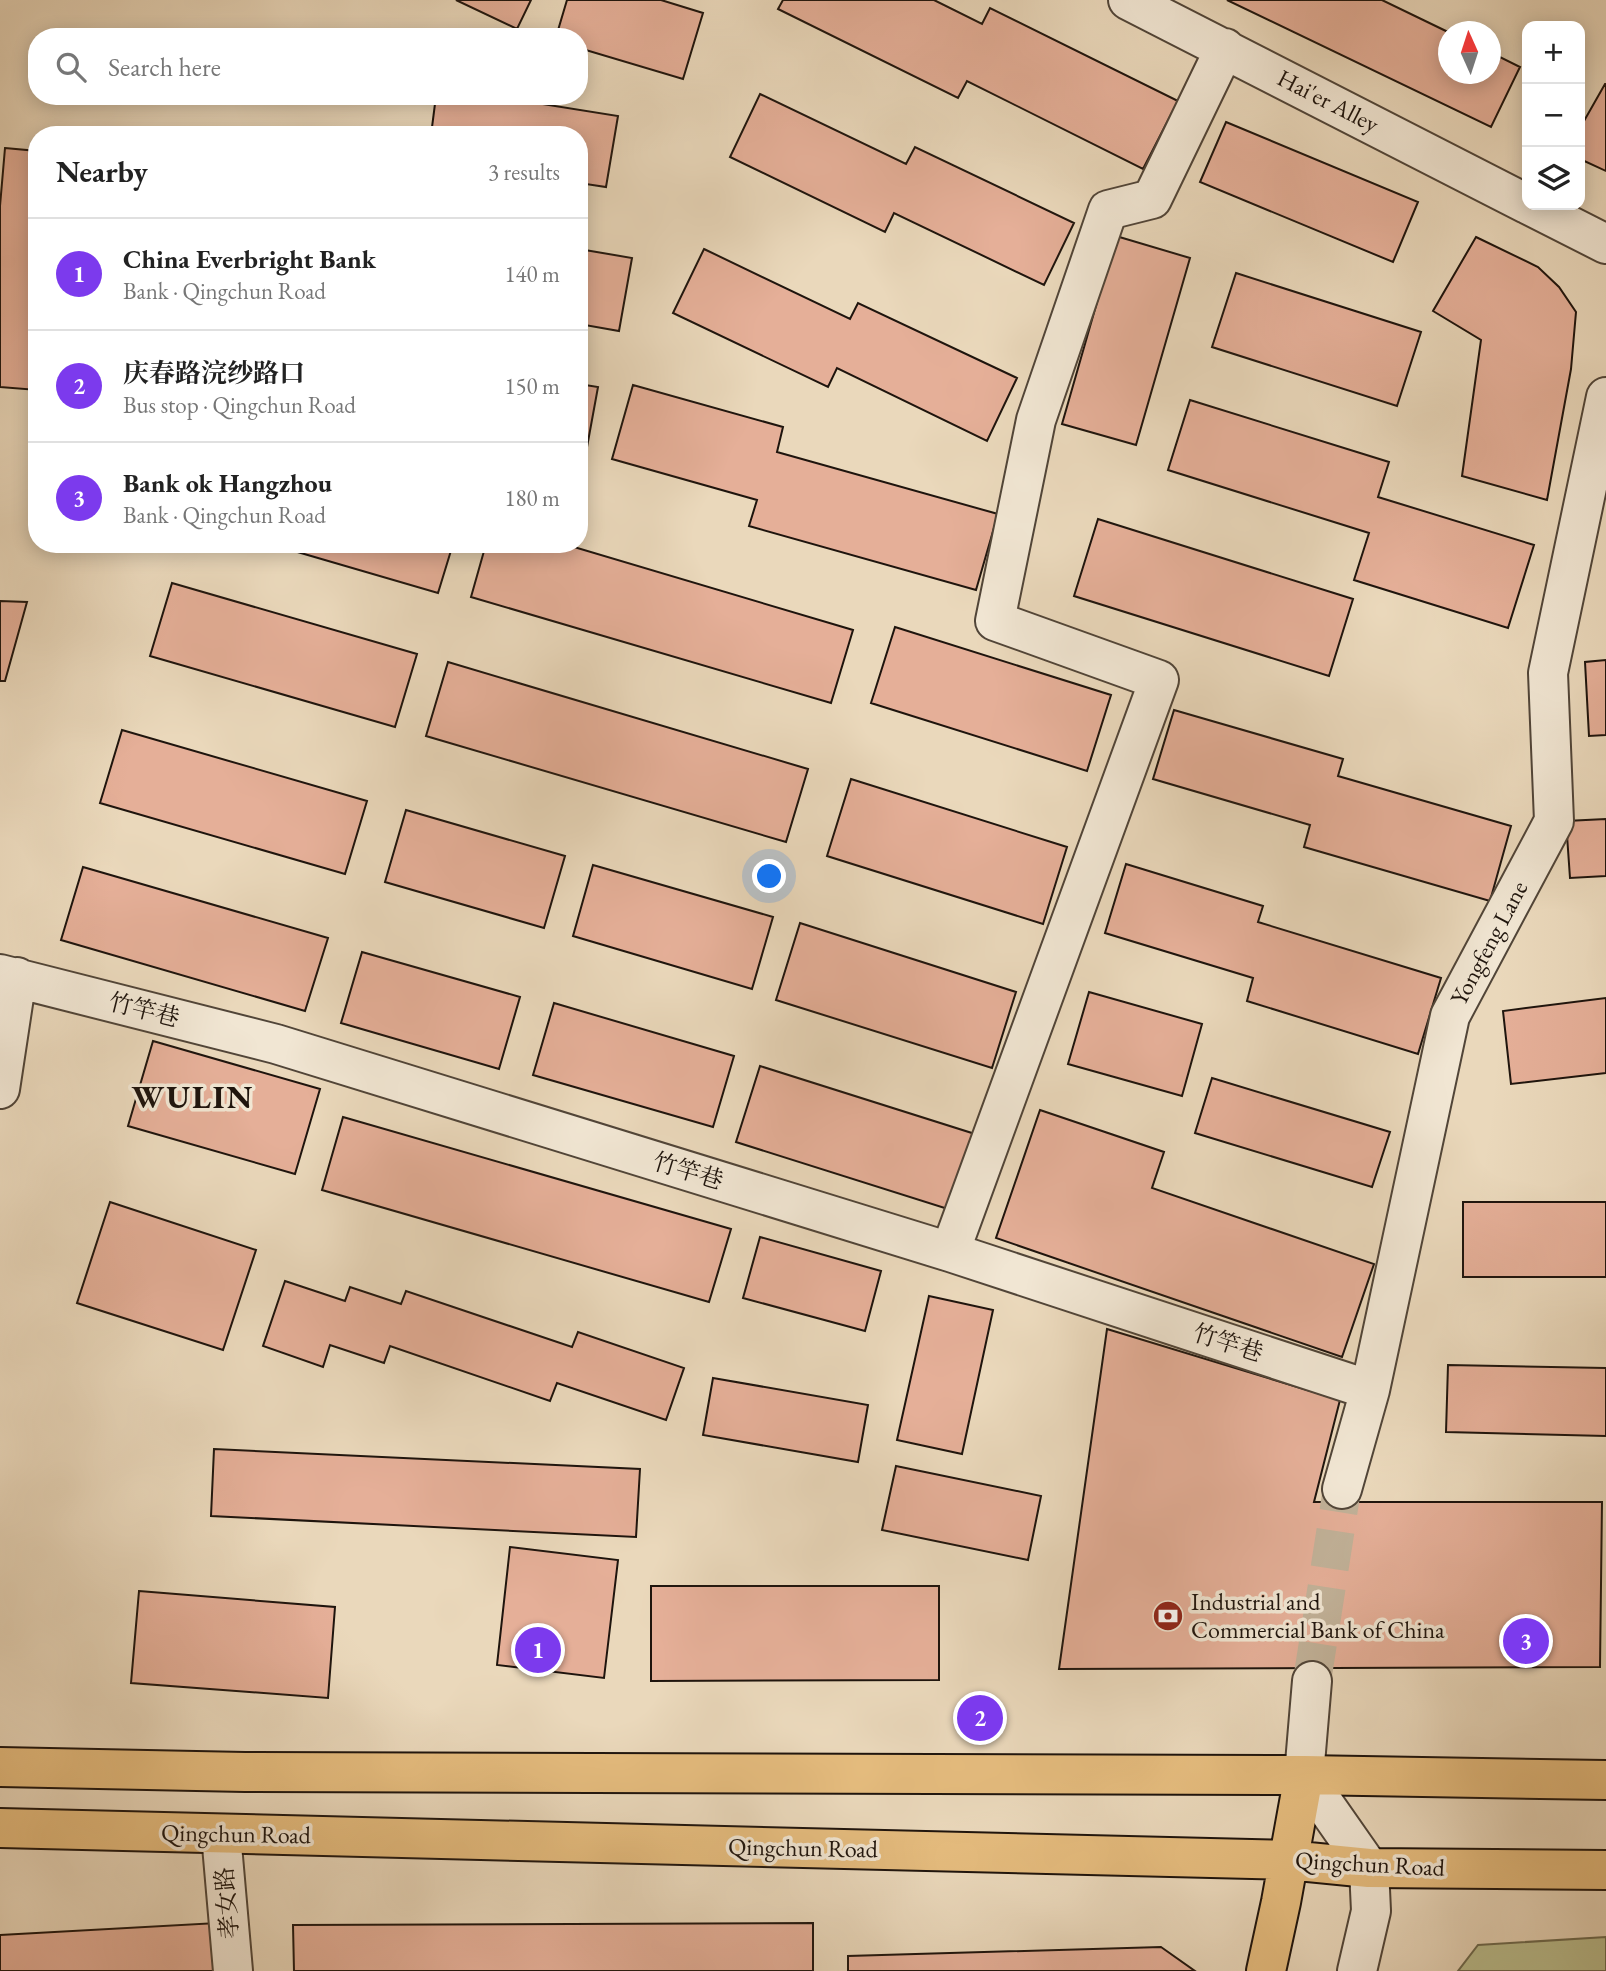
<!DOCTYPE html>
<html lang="en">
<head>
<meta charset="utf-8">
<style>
	:root { --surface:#fff; --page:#f6f6f6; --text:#222; --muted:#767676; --line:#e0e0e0; --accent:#7c3aed }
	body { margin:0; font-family:"EB Garamond","Noto Serif SC",serif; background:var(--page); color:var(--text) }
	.controls { position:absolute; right:21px; top:21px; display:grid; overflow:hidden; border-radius:14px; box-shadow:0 4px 18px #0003 }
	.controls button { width:63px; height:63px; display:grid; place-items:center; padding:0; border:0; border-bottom:2px solid var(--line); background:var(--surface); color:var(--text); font:35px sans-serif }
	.compass { position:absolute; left:1438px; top:21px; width:63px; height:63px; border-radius:50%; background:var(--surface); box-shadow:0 4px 18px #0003; rotate:357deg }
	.you { position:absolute; left:770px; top:877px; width:24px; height:24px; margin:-18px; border:5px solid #fff; border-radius:50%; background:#1a73e8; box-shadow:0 0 0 10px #1a73e833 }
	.badge { display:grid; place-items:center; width:46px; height:46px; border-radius:50%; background:var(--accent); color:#fff; font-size:23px; font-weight:700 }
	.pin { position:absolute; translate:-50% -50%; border:4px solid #fff; box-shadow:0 2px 7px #0006 }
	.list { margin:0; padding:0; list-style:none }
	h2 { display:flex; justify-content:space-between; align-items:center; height:91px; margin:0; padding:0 28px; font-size:30px }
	h2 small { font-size:23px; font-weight:400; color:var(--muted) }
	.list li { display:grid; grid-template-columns:46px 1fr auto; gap:21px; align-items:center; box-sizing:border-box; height:112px; padding:0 28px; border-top:2px solid var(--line) }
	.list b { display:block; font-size:26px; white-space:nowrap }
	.list p { margin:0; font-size:23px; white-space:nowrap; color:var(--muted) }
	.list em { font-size:23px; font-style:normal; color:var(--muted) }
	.icon { flex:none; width:38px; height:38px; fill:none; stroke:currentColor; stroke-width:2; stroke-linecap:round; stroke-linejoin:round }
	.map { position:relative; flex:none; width:1606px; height:1971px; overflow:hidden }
	.search { position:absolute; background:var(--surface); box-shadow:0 4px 18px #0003; left:28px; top:28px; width:560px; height:77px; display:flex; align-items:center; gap:18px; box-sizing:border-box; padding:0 24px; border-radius:28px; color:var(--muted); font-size:26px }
	.panel { position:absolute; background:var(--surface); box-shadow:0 4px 18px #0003; left:28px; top:126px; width:560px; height:427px; border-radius:28px }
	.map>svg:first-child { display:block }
	.green { fill:#babe8e; stroke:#6c694e; stroke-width:2 }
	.building { fill:#e5af98; stroke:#1e140d; stroke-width:2 }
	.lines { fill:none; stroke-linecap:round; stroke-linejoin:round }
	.minor-tunnel { stroke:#c1b198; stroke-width:38; stroke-dasharray:38 19; stroke-linecap:butt }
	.minor-casing { stroke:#514538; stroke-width:42 }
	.major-casing { stroke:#1e140d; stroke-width:42 }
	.minor { stroke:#f1e6d3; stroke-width:38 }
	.major { stroke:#e5bc7e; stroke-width:38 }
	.labels { text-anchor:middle; stroke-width:7; stroke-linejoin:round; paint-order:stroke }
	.street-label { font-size:24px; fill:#1e140d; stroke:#f1e6d3 }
	.poi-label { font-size:24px; fill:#1e140d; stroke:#f1e6d3; text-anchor:start }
	.district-label { font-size:32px; font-weight:bold; letter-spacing:2px; fill:#1e140d; stroke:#f1e6d3 }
</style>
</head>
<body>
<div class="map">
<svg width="1606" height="1971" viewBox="0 0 1606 1971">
	<rect width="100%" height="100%" fill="#ead8bb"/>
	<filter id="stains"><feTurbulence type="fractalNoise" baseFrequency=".00286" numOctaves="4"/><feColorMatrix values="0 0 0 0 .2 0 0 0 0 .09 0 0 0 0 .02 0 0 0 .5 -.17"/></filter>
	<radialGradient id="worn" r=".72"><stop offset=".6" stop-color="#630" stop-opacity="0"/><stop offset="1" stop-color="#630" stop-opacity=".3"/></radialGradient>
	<path class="green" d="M1606 1937V1971H1458L1478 1945Z"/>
	<path class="building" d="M456 0H531L517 29Z
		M567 0H661L703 13 683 79 579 48V37H556Z
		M783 0H934L982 24 990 8 1178 101 1143 169 967 81 958 98 778 9Z
		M1227 0H1382L1448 32V74H1490V52L1520 67 1491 127Z
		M1605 84H1606V171L1580 159V128Z
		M760 94 906 164 915 147 1074 223 1044 285 894 213 885 232 730 157Z
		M436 96H492L618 116 606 187 579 183V135H431Z
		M1226 122 1418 202 1393 262 1200 182Z
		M5 148 37 151V390L0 387V206Z
		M1116 236 1190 258 1136 445 1062 424Z
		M1476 237 1538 267 1559 287 1576 312 1571 369 1547 500 1462 476 1481 340 1433 311Z
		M579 249 632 258 619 331 579 324Z
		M704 249 850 319 858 303 1017 378 987 441 837 368 828 387 673 313Z
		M1236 273 1421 332 1397 406 1212 347Z
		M579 384 598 387 583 469H579Z
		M633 385 783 427 777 452 998 514 976 590 749 526 757 500 612 459Z
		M1190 400 1389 462 1378 497 1534 545 1508 628 1354 580 1369 533 1168 470Z
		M1098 519 1353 599 1329 676 1074 596Z
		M270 544H453L438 593Z
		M486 544H564L853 630 831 703 471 597Z
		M172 583 417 654 395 727 150 656Z
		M0 601 27 602 5 681H0Z
		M895 627 1111 695 1087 771 871 703Z
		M1606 660V735L1589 736 1585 662Z
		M448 662 808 769 786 842 426 736Z
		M1174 710 1343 759 1338 776 1511 826 1490 901 1304 847 1310 825 1153 779Z
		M122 730 367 801 345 874 100 803Z
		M851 779 1067 847 1043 924 827 856Z
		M406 810 565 856 544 928 385 882Z
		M1606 819V876L1570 878 1566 821Z
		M1126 864 1263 906 1258 922 1441 978 1418 1054 1247 1001 1253 978 1105 933Z
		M593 865 773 917 752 989 573 936Z
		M83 867 328 938 305 1011 61 940Z
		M800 923 1016 992 992 1068 776 1000Z
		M362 952 520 997 499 1069 341 1023Z
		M1089 992 1202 1024 1182 1096 1068 1064Z
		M1606 998V1073L1511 1084 1503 1011Z
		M554 1003 734 1056 713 1127 533 1075Z
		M153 1041 320 1089 295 1174 128 1126Z
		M760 1066 975 1134 951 1210 736 1142Z
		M1212 1078 1390 1132 1372 1187 1195 1133Z
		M1040 1110 1164 1152 1152 1188 1374 1264 1342 1357 996 1238Z
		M343 1117 731 1229 709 1302 322 1190Z
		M110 1202 256 1250 223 1350 77 1303Z
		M1463 1202H1606V1277H1463Z
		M760 1237 881 1271 865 1331 743 1298Z
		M285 1281 345 1301 350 1287 401 1304 406 1291 572 1347 578 1332 684 1368 666 1420 557 1383 550 1401 390 1346 384 1363 330 1345 323 1367 263 1346Z
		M929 1296 993 1310 962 1454 897 1440Z
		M1107 1329 1340 1400 1314 1502H1602L1600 1667 1059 1669Z
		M1448 1365 1606 1368V1436L1446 1432Z
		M713 1378 868 1405 858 1462 703 1435Z
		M214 1449 640 1469 636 1537 211 1516Z
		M896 1466 1041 1496 1028 1560 882 1530Z
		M510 1547 618 1560 604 1678 497 1665Z
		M651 1586H939V1680L651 1681Z
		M139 1591 335 1607 328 1698 131 1683Z
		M217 1923 220 1971H0V1935Z
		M813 1923V1971H294L293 1925Z
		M1161 1947 1195 1971H848V1956Z"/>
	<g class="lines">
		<path class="minor-tunnel" d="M1312 1681 1342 1489"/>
		<g class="minor-casing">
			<path id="minor" d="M1128 0 1527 204
				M1529 205 1606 244
				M0 974 276 1044 950 1252 1370 1390
				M0 1089 17 977
				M950 1252 1159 680 995 621 1036 420 1108 210 1152 199 1225 48
				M1342 1489 1370 1390 1450 1016 1554 821 1548 673 1606 397
				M1312 1681 1304 1775 1369 1868 1371 1911 1357 1971
				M221 1834 233 1971"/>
		</g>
		<g class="major-casing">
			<path id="major" d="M0 1767 245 1772 1304 1775 1606 1780
				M0 1828 1288 1860 1369 1868 1606 1870
				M1266 1971 1281 1902 1304 1775"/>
		</g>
		<use href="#minor" class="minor"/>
		<use href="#major" class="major"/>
	</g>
	<defs>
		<g id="bank-disc" transform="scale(1.575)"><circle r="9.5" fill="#8f2418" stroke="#f1e6d3"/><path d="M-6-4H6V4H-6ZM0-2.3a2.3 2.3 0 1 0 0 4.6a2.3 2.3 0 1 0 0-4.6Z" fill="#fff"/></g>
	</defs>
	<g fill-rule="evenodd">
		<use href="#bank-disc" x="1168" y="1616"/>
	</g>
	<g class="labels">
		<g class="street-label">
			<text transform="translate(1328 101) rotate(27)" y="8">Hai'er Alley</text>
			<text transform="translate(1489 943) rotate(-62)" y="8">Yongfeng Lane</text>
			<text transform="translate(144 1010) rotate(14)" y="8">竹竿巷</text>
			<text transform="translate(688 1171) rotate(17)" y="8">竹竿巷</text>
			<text transform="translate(1228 1343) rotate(18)" y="8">竹竿巷</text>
			<text transform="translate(236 1834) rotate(1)" y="8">Qingchun Road</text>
			<text transform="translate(803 1848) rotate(1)" y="8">Qingchun Road</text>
			<text transform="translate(1370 1864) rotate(3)" y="8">Qingchun Road</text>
			<text transform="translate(227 1903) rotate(-95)" y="8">孝女路</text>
		</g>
		<g class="poi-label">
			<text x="1191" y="1610">Industrial and<tspan x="1191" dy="28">Commercial Bank of China</tspan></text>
		</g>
		<g class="district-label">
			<text x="193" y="1108">WULIN</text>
		</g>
	</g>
	<rect width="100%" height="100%" filter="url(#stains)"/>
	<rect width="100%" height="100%" fill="url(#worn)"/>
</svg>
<div class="controls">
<button>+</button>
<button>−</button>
<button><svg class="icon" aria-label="layers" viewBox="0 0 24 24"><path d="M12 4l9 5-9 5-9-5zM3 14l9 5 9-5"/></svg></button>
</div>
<svg class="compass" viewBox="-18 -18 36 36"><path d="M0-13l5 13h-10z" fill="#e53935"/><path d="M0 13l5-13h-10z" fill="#767676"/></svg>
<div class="you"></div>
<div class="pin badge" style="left:538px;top:1650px">1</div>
<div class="pin badge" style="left:980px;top:1718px">2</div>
<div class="pin badge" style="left:1526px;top:1641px">3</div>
<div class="search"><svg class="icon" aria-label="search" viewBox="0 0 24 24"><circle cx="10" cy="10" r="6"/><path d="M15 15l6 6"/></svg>Search here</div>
<section class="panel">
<h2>Nearby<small>3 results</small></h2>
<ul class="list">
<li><span class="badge">1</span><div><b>China Everbright Bank</b><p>Bank · Qingchun Road</p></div><em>140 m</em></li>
<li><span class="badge">2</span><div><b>庆春路浣纱路口</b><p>Bus stop · Qingchun Road</p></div><em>150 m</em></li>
<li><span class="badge">3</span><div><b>Bank ok Hangzhou</b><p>Bank · Qingchun Road</p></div><em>180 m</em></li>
</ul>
</section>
</div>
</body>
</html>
